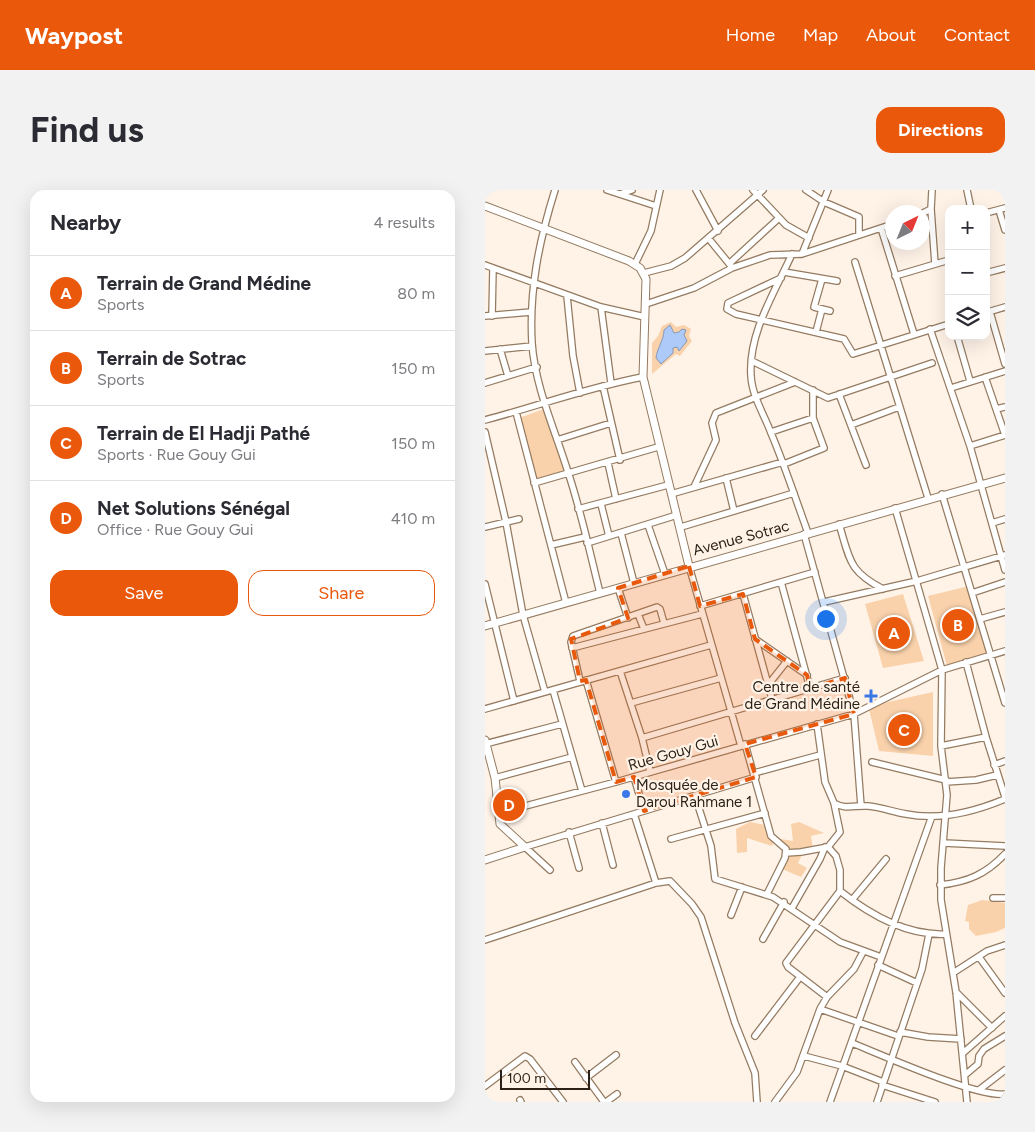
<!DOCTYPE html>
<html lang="en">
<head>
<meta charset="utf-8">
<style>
	:root { --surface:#fff; --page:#f2f2f3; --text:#2b2b33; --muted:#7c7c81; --line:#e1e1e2; --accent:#ea580c }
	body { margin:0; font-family:Figtree,sans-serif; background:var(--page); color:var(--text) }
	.controls { position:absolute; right:15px; top:15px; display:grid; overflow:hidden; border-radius:10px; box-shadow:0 5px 20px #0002 }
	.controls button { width:45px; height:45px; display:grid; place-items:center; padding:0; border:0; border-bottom:1px solid var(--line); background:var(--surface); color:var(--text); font:25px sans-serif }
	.compass { position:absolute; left:400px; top:15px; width:45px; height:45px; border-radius:50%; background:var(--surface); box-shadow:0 5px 20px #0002; rotate:43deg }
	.scale { position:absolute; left:15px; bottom:12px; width:90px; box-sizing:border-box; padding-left:5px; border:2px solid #2b2116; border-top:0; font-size:14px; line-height:18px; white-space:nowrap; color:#2b2116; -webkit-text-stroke:4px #fff3e8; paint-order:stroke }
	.you { position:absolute; left:340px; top:428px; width:18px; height:18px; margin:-12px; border:4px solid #fff; border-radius:50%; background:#1a73e8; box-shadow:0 0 0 8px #1a73e833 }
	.badge { display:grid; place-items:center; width:32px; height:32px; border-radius:50%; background:var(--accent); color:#fff; font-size:16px; font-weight:700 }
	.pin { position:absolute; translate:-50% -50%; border:2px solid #fff; box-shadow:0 1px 5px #0006 }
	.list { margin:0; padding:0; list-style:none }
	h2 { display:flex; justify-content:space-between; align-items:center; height:65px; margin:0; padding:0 20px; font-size:21px }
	h2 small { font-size:16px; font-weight:400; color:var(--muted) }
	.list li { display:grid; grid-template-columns:32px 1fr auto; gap:15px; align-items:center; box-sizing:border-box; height:75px; padding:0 20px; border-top:1px solid var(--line) }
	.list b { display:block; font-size:19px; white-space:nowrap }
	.list p { margin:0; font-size:16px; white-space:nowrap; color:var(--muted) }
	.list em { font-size:16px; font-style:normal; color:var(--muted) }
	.actions { display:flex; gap:10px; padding:15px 20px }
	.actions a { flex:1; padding:11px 0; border:1px solid var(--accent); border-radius:15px; text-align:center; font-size:18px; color:var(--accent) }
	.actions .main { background:var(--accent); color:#fff }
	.icon { flex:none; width:28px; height:28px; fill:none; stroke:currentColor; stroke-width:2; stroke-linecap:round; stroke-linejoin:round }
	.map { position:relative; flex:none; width:520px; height:912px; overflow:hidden; border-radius:15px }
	header { display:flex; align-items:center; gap:30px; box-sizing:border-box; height:70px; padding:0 25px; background:var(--accent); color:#fff }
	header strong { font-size:24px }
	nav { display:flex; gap:28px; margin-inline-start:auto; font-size:18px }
	.intro { display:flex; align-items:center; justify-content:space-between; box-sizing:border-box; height:120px; padding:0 30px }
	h1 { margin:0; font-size:35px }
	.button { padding:12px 22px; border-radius:15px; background:var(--accent); color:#fff; font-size:18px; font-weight:700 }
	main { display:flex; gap:30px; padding:0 30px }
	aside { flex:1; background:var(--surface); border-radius:15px; box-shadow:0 5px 20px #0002 }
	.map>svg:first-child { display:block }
	.green { fill:#f9d2ab }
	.water { fill:#aecaf9; stroke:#8797b5 }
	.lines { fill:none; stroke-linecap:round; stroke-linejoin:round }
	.minor-casing { stroke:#947b61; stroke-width:8 }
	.tertiary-casing { stroke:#947b61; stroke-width:9 }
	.minor { stroke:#fff; stroke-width:5.5 }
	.tertiary { stroke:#fff; stroke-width:7 }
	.marked { fill:#e8590c; fill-opacity:0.2; stroke:#e8590c; stroke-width:4; stroke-dasharray:10 6; stroke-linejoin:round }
	.poi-dot { fill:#3a78e7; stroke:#fff3e8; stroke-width:2 }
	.labels { text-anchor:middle; stroke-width:4.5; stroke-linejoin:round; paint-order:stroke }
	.street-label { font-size:15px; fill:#2b2116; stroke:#fff3e8 }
	.poi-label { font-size:15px; fill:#2b2116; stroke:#fff3e8; text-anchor:end }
</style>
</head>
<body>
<header>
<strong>Waypost</strong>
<nav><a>Home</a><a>Map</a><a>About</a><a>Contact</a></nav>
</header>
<div class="intro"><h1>Find us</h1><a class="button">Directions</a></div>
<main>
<aside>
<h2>Nearby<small>4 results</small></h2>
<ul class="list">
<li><span class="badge">A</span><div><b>Terrain de Grand Médine</b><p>Sports</p></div><em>80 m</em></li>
<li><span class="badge">B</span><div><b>Terrain de Sotrac</b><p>Sports</p></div><em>150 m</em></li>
<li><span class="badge">C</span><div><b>Terrain de El Hadji Pathé</b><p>Sports · Rue Gouy Gui</p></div><em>150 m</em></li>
<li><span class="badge">D</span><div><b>Net Solutions Sénégal</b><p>Office · Rue Gouy Gui</p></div><em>410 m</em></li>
</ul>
<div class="actions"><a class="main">Save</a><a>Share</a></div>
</aside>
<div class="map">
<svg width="520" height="912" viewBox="0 0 520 912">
	<rect width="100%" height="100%" fill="#fff3e8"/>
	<path class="green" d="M186 132 191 137 199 135 206 139 204 146 207 151 195 166 191 164 167 184V153L173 146 177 136Z
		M59 219 79 277 78 282 67 286 52 288 34 228Z
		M484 396 502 464 462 476 443 406Z
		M418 404 439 471 398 478 380 414Z
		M448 502V566L394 561 384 519 403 512Z
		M265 632 285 636 289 651 287 656 262 648V662L252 663 251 639Z
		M314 632 339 643 326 646 328 658 317 665 313 673 322 678 316 687 297 679 300 657 295 653 296 649 308 651 306 634Z
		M497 710 520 713V738L511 742 491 746 484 739V732L480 731 483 715Z"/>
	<path class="water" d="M185 135 189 143 194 142 197 139 201 140 199 145 202 151 194 161 192 157 188 158V163L176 174 171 168C172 158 179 150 179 140Z"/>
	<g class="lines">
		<g class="minor-casing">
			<path id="minor" d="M70 0C54 51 44 100 47 153 50 197 70 240 83 282 96 321 105 363 115 403
				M122 0 171 16
				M211 0 233 41
				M268 0 301 35 324 48
				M321 0 339 12 374 27V45
				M447 0 446 19 450 74
				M482 0 486 19
				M135 4 147 0
				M514 20 520 40
				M438 23 446 19
				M501 23 520 18
				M396 38 429 144
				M224 49 246 76
				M307 64C290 102 263 143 266 186 267 206 279 224 286 243 300 276 311 310 323 343
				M317 64 343 0
				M370 72 443 308
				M245 73 294 28
				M150 74 166 41 175 0
				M0 75 116 117 160 127
				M299 82 352 91
				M159 83 186 76 200 68 278 0
				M501 83 520 78
				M410 86 464 70
				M296 88 243 113 242 119 251 124 359 149 368 164 464 134
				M337 89 329 117 345 121
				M82 106 88 166 95 203
				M161 114 209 98 247 78 285 65 317 64 408 34
				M116 117 126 193
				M503 122 520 117
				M505 122 520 174
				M0 126 46 122
				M7 126 8 78
				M445 139 485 256 520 380
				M331 142 337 119
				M472 146 485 191
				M15 159 23 186
				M0 161 47 156
				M267 171 343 208 447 173
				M500 187 520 245
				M0 193 52 177
				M118 196 135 270
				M466 198 520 181
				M354 204 381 275
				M511 219 520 217
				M31 222 81 413
				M0 230C53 216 104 197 158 187
				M366 235 414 217
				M0 242 21 332 38 425 60 502
				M286 242 328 228
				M72 250 126 233
				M485 256 520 245
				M123 273 131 309
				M299 274 339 258 328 228V200
				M241 288 249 321
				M49 293 173 257
				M209 297 231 250 227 233 231 223 310 192
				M186 304 298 272
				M457 304 520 513
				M116 314 124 346
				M410 318 457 480 456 556 462 605 456 678V710L471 802 482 912
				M93 319 183 295
				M507 333 520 329
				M354 334C365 369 363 381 398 399
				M163 335 180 384
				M0 337 34 329
				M196 337 309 303
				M136 343 149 393
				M319 344 369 524 376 616
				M102 353 192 325
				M66 355 100 347
				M204 376 256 556
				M296 392 325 498
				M0 394 29 511
				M133 398 143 428
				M487 403 520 392
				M258 404 287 509
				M339 412 432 391 520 365
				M215 416 330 382
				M153 424 159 439
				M495 429 520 422
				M270 449 322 485
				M87 458 217 424
				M481 472 501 547 520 607
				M135 481 157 548 165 581
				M101 490 131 592
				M95 491 86 452 88 446 172 417 175 419 179 433
				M283 495 302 471
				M68 500 97 601
				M146 513 236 488
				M0 519 226 455
				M332 534 340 592 349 613 355 642 343 657
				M157 548 360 488
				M0 554 77 534
				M260 554 286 646 301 659 300 668 282 704
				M456 556 501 547
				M387 572 461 590
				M509 575 520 571
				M269 583 335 565
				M149 587 159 621
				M10 588 87 567
				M461 592 491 590 512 585
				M210 606 226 656 230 689 288 707 355 752 396 767
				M349 613C360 620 371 615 383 616 396 617 408 622 421 624 455 631 489 622 520 609
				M14 623 131 592 369 524 457 480 520 461
				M149 624 171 693
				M117 633 128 675
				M84 642 94 678
				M186 649 280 623
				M459 653 520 656
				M301 663 316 662 343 657 351 666 355 680V701L301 773 303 777 342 807
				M65 680 40 657 271 587
				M455 695C483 692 501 684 520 664
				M355 701C384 724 422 746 461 744
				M508 708H520
				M367 710 401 669
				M307 718 335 669 340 657
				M246 725 257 697
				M278 749 299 712
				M0 750 171 693 185 691 207 714 216 727 250 833 270 883 272 912
				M494 767 520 803
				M393 775 432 793
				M468 783 502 761 520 755
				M471 802 507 838
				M335 819 413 846
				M415 842 443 847 476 849
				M270 846 315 787
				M367 853C397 865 493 908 520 904
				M478 863 520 826
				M319 866 357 876 398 892
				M90 872 119 912
				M480 885 493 874 494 866 499 859 520 846
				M101 888 131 865
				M397 895 450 912
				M0 896 40 866 45 869 78 912
				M494 900 520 880
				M35 910 36 912
				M121 912 132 904
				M290 912 312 882 335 819 342 807 369 779 378 762
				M345 912 447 626
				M392 912 437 779 444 744"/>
		</g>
		<g class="tertiary-casing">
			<path id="tertiary" d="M0 16 144 71 155 78 161 89 158 187 204 376
				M0 436 520 288
				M0 550 10 588 15 634 40 657
				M0 670 40 657"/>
		</g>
		<use href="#minor" class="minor"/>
		<use href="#tertiary" class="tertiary"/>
	</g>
	<path class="marked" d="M204 376 215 416 258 404 270 449 322 485 325 498 360 488 369 524 260 554 271 587 159 621 149 587 131 592 101 490 95 491 86 449 143 428 133 398Z"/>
	<g class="poi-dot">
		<path d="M383.5 498.5h5v5h5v5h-5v5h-5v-5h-5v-5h5z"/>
		<circle cx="141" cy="604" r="5"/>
	</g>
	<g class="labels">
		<g class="street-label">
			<text transform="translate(256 348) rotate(-15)" y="5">Avenue Sotrac</text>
			<text transform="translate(188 563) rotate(-16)" y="5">Rue Gouy Gui</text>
		</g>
		<g class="poi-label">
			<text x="375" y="502">Centre de santé<tspan x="375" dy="17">de Grand Médine</tspan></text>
			<text x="151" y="600" text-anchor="start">Mosquée de<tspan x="151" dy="17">Darou Rahmane 1</tspan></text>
		</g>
	</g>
</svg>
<div class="controls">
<button>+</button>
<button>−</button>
<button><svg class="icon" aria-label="layers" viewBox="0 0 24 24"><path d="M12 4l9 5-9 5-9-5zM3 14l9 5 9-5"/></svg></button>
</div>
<svg class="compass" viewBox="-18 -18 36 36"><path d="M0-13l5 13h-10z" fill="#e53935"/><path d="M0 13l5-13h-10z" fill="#7c7c81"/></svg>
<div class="scale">100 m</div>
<div class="you"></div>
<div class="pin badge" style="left:409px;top:443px">A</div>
<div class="pin badge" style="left:473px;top:435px">B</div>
<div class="pin badge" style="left:419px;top:540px">C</div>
<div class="pin badge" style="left:24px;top:615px">D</div>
</div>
</main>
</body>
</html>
